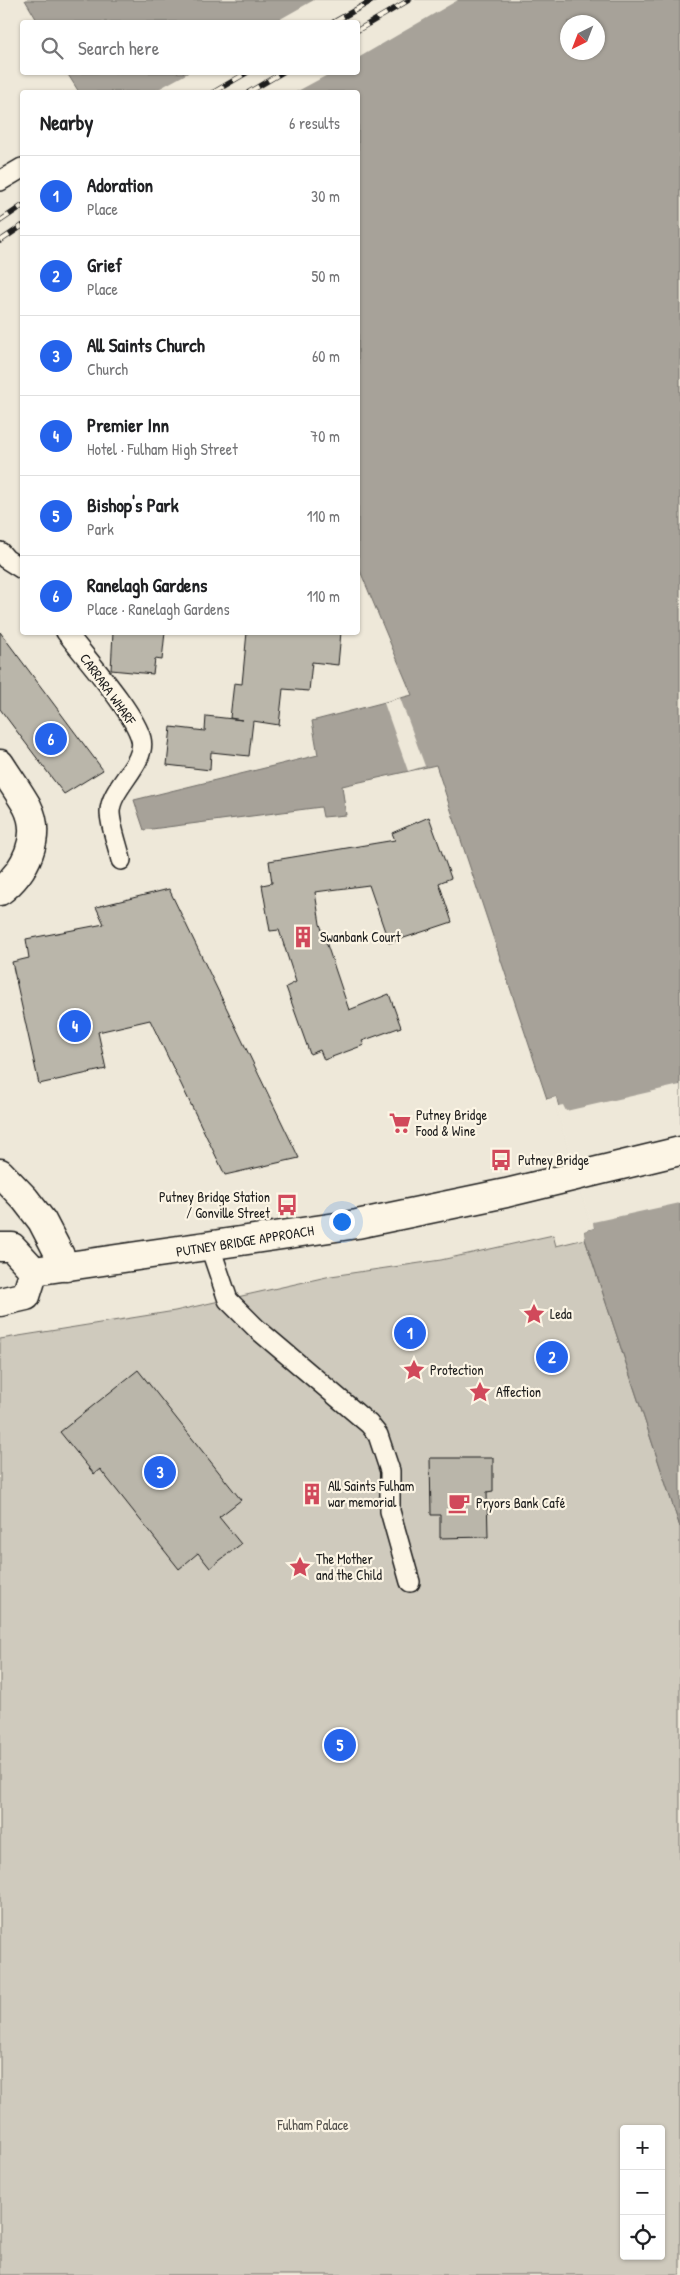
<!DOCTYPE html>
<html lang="en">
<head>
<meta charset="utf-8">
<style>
	:root { --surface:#fff; --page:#f2f2f2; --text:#202124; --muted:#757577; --line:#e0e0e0; --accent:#2563eb }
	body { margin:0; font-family:"Patrick Hand",sans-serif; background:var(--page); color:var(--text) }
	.controls { position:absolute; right:15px; bottom:15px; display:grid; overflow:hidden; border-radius:5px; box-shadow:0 1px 4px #0004 }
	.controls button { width:45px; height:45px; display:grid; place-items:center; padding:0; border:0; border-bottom:1px solid var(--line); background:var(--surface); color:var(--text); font:25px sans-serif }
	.compass { position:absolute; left:560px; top:15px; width:45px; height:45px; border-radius:50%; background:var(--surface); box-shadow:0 1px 4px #0004; rotate:222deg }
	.you { position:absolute; left:341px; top:1221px; width:18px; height:18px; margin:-12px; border:4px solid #fff; border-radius:50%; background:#1a73e8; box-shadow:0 0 0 8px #1a73e833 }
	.badge { display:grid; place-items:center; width:32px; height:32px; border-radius:50%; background:var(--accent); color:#fff; font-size:16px; font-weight:700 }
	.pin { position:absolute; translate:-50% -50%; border:2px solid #fff; box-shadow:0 1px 5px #0006 }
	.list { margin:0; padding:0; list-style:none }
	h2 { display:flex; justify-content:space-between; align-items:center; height:65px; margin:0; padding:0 20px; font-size:21px }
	h2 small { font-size:16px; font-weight:400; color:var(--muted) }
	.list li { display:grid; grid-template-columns:32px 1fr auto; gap:15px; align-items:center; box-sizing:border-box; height:80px; padding:0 20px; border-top:1px solid var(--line) }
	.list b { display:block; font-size:19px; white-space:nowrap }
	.list p { margin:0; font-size:16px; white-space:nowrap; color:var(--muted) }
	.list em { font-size:16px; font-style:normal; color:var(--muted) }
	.icon { flex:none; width:28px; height:28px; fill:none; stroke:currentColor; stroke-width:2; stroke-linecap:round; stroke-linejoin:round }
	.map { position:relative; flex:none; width:680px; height:2275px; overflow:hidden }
	.search { position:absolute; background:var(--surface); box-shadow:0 1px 4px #0004; left:20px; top:20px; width:340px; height:55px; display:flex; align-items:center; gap:12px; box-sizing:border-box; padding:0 18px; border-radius:5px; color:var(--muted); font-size:19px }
	.panel { position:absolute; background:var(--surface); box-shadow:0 1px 4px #0004; left:20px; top:90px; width:340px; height:545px; border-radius:5px }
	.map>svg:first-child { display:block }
	.green { fill:#cfcabd; stroke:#76736c; fill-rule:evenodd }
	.water { fill:#a7a299; stroke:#6f6c67; fill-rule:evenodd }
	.pier { fill:#eee8d9 }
	.building { fill:#bab6aa; stroke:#1c1c1c }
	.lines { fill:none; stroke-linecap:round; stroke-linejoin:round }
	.service-casing { stroke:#1c1c1c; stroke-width:22 }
	.minor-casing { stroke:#1c1c1c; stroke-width:31 }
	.primary-casing { stroke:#1c1c1c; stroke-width:31 }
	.service { stroke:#fcf5e5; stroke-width:19 }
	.minor { stroke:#fcf5e5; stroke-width:28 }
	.primary { stroke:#fcf5e5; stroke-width:28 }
	.rail-casing { stroke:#1c1c1c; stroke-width:5.5 }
	.rail { stroke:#fcf5e5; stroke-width:4; stroke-dasharray:11; stroke-linecap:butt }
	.labels { text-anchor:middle; stroke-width:4.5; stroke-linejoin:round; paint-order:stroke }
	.street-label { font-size:14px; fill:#1c1c1c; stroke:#fcf5e5 }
	.poi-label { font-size:14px; fill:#1c1c1c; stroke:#fcf5e5; text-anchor:start }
	.park-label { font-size:14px; fill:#52504c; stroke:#fcf5e5 }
</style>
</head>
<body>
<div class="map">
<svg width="680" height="2275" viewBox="0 0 680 2275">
	<rect width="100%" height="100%" fill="#eee8d9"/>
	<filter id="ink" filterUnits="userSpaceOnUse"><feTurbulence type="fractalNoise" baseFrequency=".02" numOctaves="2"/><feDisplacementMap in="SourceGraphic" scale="10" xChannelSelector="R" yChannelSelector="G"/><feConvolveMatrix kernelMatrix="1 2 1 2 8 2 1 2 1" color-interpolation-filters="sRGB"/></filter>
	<g filter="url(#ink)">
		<path class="green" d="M553 1235 556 1246 585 1239 680 1527V2275H0V1339L175 1311 331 1276 441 1260ZM624 2129H661V2256H624Z"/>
		<path class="water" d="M25 0H680V1527L585 1239 584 1231 594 1228 556 1097 547 1099 436 765 342 786 346 815 323 817 321 807 144 830 134 800 318 755 312 721 412 695 358 566V92H79L67 73 358 72V22H38ZM568 22H598V52H568Z"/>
		<path class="pier" d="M314 0H458L358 58V22H275Z
			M188 73V72L331 73 296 92H153Z
			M400 698 425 766 408 771 384 703Z
			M680 1085V1203L593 1222 594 1228 584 1231 585 1239 583 1240 581 1230 591 1226 554 1100 546 1102 544 1100 556 1097 558 1106 563 1105 566 1111Z"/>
		<path class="building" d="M0 632 103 770 64 794 0 709Z
			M113 632H165L162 660 155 659 153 674 111 670Z
			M247 632H341L338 665 312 662 309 691 283 689 279 725 253 721 249 756 211 752 210 770 167 765 171 727 205 731 206 716 242 720 230 718 234 683 242 684Z
			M429 817 451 878 439 883 452 922 389 943 369 885 315 892 320 924 349 1010 389 994 401 1027 362 1041 364 1045 324 1060 320 1050 310 1054 286 987 296 982 279 930 270 931 262 885 272 883 269 861 395 840 392 833Z
			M169 889 299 1158 225 1175 150 1020 98 1032 106 1069 39 1084 12 962 29 958 26 939 104 924 96 907Z
			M138 1370 241 1500 219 1517 241 1544 210 1568 198 1553 179 1569 100 1469 94 1474 60 1432Z
			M430 1458H493V1491L487 1492 488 1537 440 1538V1515H431Z"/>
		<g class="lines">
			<g class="service-casing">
				<path id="service" d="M0 181 22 168
					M0 552 6 559 22 569
					M66 632C84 656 135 713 141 739 147 763 110 788 110 812 110 825 118 846 121 860
					M210 1247 228 1300 257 1329 369 1424 378 1435 390 1471V1511L410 1582"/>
			</g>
			<g class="minor-casing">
				<path id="minor" d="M0 764C9 778 19 792 27 806 43 837 25 872 0 891
					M0 1173 25 1199 42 1221 66 1267"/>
			</g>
			<g class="primary-casing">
				<path id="primary" d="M0 1247H12L34 1271
					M34 1271 357 1224 506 1193 680 1151
					M0 1302 26 1296 34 1271"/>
			</g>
			<use href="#service" class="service"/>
			<use href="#minor" class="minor"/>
			<use href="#primary" class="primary"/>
			<g class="rail-casing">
				<path id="rail" d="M334 22 373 0
					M358 30 409 0
					M214 92 248 72
					M249 92 283 72
					M0 221 22 206
					M0 241 22 226"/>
			</g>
			<use href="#rail" class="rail"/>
		</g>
	</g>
	<defs>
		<g id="building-bare" transform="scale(1.725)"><path d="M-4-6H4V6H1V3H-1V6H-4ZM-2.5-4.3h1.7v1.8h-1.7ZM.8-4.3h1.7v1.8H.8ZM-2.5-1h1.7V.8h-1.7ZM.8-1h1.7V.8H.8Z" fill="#d1495b" stroke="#fcf5e5" stroke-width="2.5" paint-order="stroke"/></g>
		<g id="supermarket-bare" transform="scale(1.725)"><path d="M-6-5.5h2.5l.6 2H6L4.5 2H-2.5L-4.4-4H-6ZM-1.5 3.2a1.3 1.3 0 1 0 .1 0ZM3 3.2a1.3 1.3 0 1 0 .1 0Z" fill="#d1495b" stroke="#fcf5e5" stroke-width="2.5" paint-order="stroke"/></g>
		<g id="bus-bare" transform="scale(1.725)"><path d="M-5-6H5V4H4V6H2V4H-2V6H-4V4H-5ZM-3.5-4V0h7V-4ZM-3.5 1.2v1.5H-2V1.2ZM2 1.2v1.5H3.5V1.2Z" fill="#d1495b" stroke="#fcf5e5" stroke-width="2.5" paint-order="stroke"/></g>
		<g id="sight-bare" transform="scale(1.725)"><path d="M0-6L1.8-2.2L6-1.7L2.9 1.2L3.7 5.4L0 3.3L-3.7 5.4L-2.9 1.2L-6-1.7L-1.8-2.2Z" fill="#d1495b" stroke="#fcf5e5" stroke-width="2.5" paint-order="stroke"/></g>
		<g id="cafe-bare" transform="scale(1.725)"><path d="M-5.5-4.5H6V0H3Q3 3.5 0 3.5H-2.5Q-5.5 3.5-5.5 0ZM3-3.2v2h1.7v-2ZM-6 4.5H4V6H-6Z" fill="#d1495b" stroke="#fcf5e5" stroke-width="2.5" paint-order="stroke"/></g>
	</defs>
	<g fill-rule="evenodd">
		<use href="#building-bare" x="303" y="937"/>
		<use href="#supermarket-bare" x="400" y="1123"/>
		<use href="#bus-bare" x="501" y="1160"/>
		<use href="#bus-bare" x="287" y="1205"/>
		<use href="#sight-bare" x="534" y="1314"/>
		<use href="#sight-bare" x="414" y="1370"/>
		<use href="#sight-bare" x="480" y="1392"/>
		<use href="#building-bare" x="312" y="1494"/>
		<use href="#cafe-bare" x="459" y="1503"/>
		<use href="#sight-bare" x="300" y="1567"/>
	</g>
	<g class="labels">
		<g class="street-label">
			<text transform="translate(108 689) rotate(54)" y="5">CARRARA WHARF</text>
			<text transform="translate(245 1241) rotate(-9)" y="5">PUTNEY BRIDGE APPROACH</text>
		</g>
		<g class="poi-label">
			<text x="320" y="942">Swanbank Court</text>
			<text x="416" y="1120">Putney Bridge<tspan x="416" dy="16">Food &amp; Wine</tspan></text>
			<text x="518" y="1165">Putney Bridge</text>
			<text x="270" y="1202" text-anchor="end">Putney Bridge Station<tspan x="270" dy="16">/ Gonville Street</tspan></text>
			<text x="550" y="1319">Leda</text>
			<text x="430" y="1375">Protection</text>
			<text x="496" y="1397">Affection</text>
			<text x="328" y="1491">All Saints Fulham<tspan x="328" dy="16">war memorial</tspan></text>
			<text x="476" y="1508">Pryors Bank Café</text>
			<text x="316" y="1564">The Mother<tspan x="316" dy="16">and the Child</tspan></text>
		</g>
		<g class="park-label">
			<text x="313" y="2130">Fulham Palace</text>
		</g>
	</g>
</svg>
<div class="controls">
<button>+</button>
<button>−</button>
<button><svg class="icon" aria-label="locate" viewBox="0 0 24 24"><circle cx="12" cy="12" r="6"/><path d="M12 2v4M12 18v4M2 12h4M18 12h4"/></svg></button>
</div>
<svg class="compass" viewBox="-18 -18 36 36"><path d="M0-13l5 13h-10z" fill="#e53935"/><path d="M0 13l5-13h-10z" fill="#757577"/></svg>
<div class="you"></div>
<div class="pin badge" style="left:410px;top:1333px">1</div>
<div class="pin badge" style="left:552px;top:1357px">2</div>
<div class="pin badge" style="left:160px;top:1472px">3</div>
<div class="pin badge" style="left:75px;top:1026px">4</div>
<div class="pin badge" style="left:340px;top:1745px">5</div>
<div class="pin badge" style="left:51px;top:739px">6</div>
<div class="search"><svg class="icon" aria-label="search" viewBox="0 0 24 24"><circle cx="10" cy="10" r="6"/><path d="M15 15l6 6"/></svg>Search here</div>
<section class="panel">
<h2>Nearby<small>6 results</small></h2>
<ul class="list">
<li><span class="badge">1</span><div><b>Adoration</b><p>Place</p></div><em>30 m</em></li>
<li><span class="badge">2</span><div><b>Grief</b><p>Place</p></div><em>50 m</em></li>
<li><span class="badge">3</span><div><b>All Saints Church</b><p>Church</p></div><em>60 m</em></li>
<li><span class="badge">4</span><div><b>Premier Inn</b><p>Hotel · Fulham High Street</p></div><em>70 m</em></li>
<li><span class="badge">5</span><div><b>Bishop's Park</b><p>Park</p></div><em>110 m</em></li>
<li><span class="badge">6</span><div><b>Ranelagh Gardens</b><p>Place · Ranelagh Gardens</p></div><em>110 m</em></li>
</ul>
</section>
</div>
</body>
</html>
